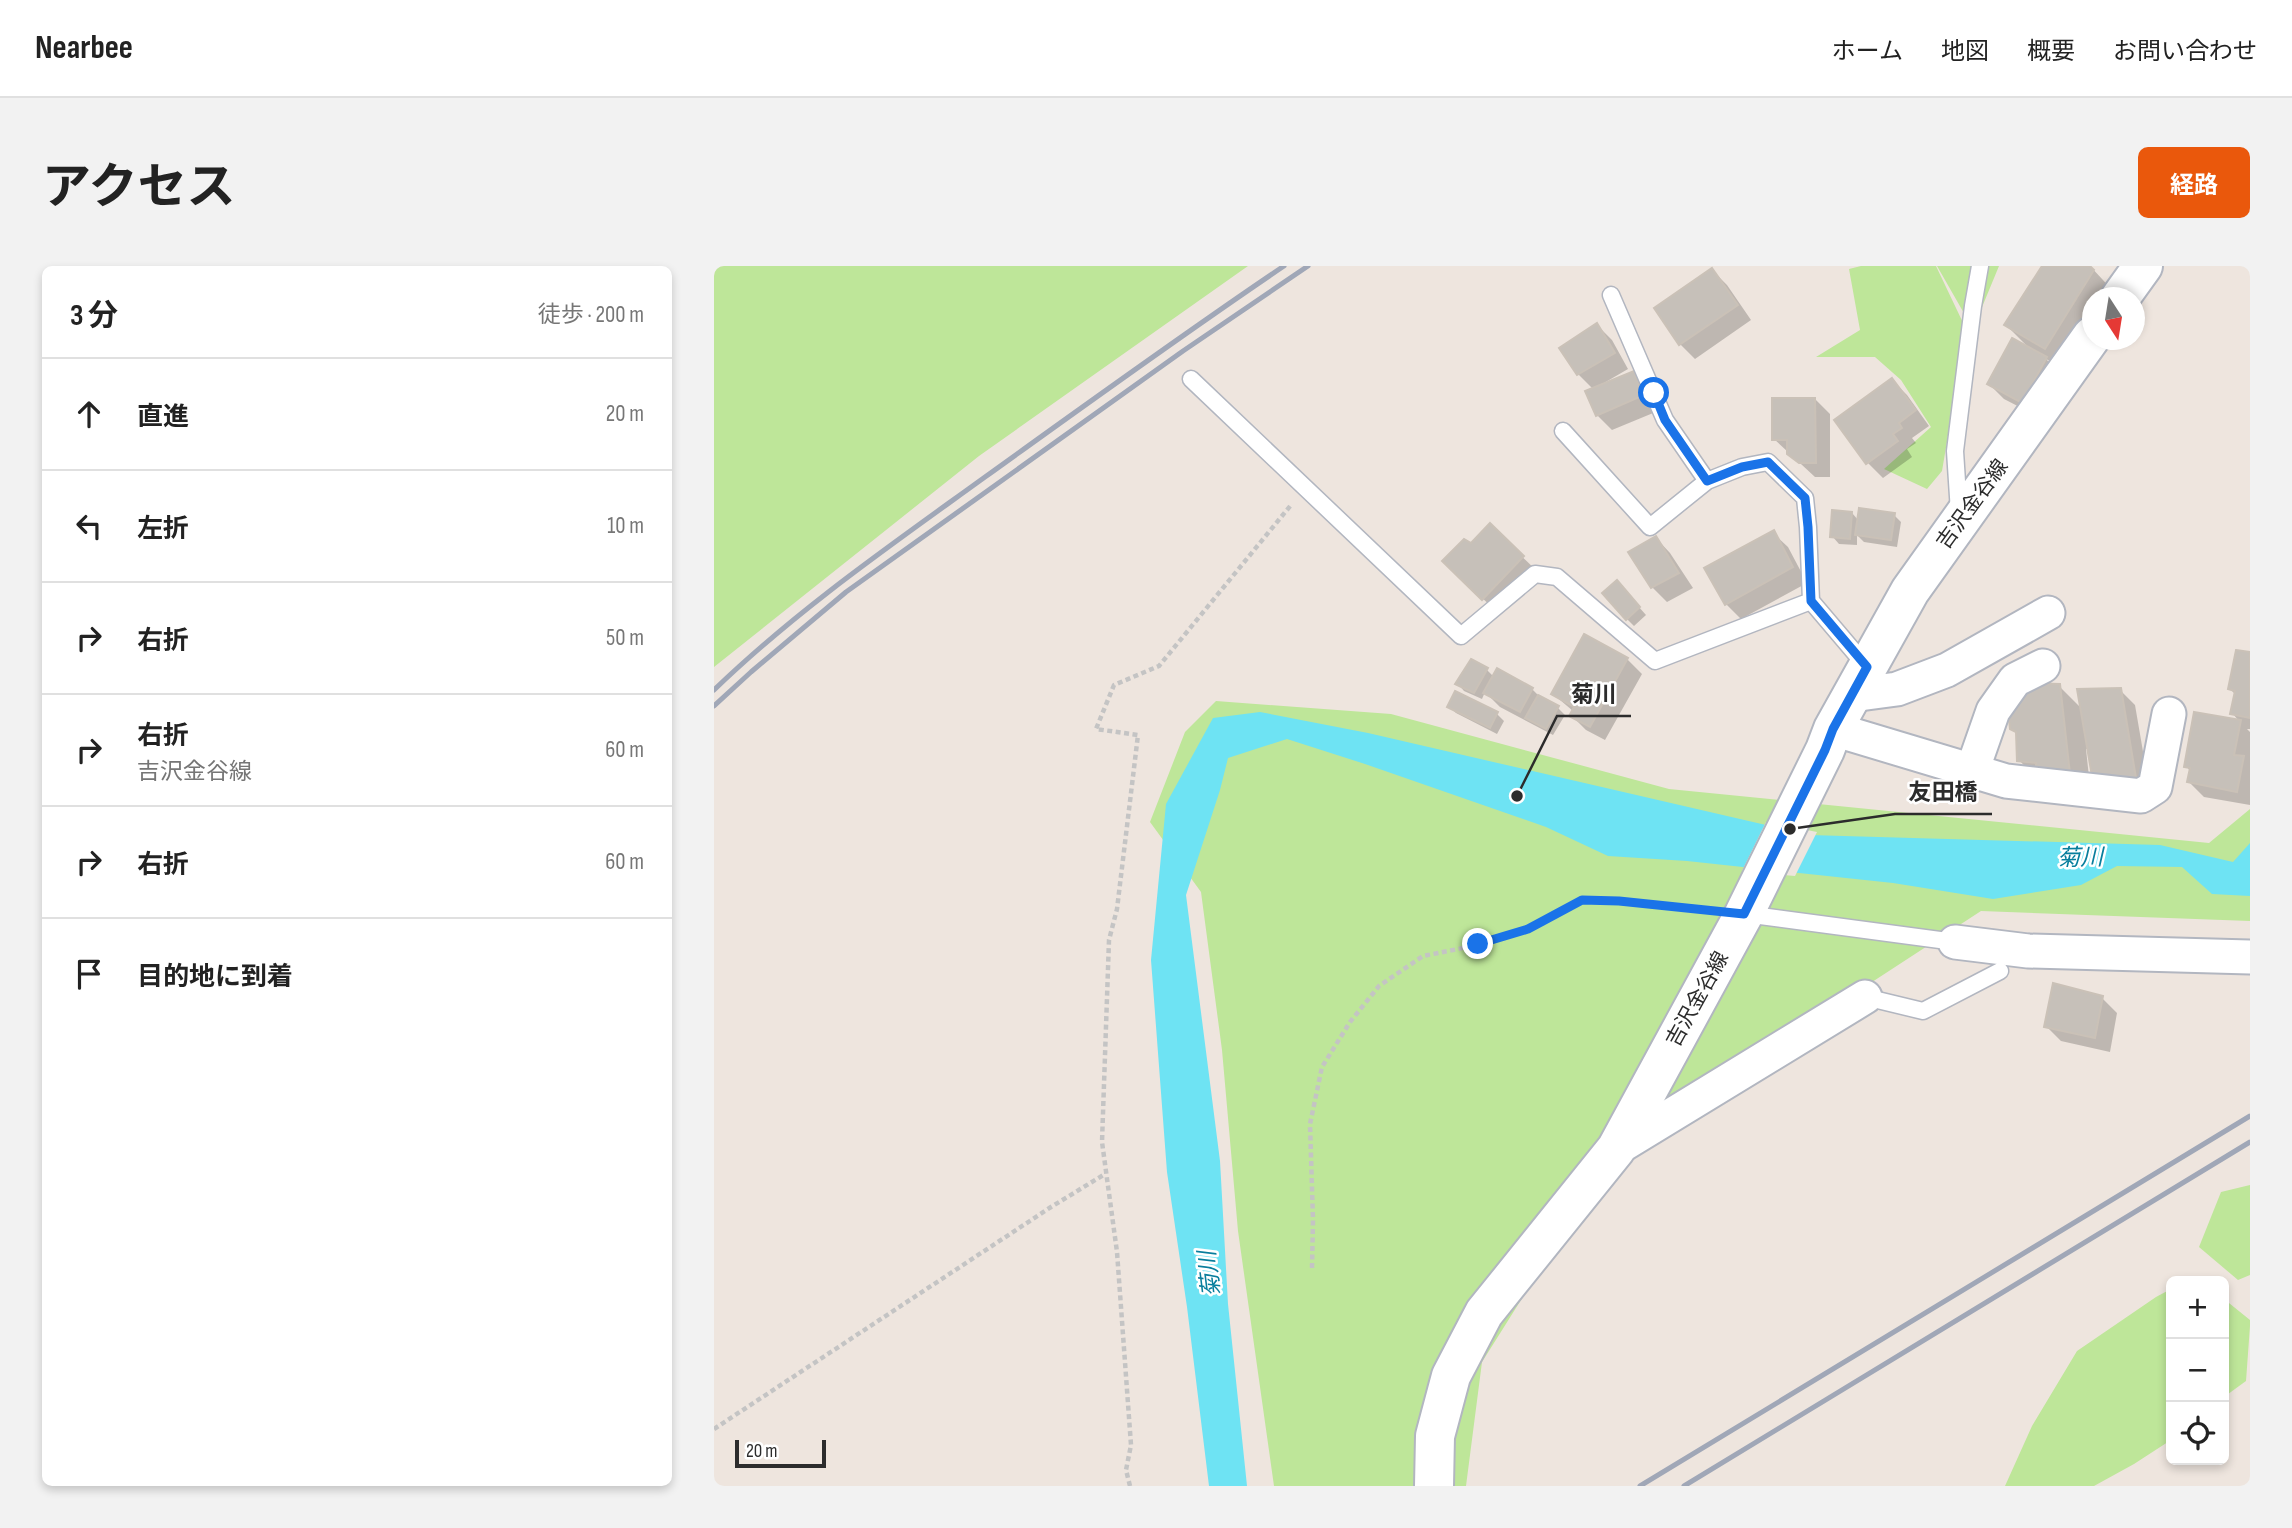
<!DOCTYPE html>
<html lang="ja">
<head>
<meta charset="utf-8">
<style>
	:root { --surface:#fff; --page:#f2f2f2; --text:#222; --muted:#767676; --line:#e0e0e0; --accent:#ea580c }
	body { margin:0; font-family:"Sofia Sans Condensed","Noto Sans JP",sans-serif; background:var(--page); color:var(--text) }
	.controls { position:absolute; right:21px; bottom:21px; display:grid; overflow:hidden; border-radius:10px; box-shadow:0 4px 10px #0003 }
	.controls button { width:63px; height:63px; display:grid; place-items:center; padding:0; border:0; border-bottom:2px solid var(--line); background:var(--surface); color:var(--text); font:35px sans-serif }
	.compass { position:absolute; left:1368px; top:21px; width:63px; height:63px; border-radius:50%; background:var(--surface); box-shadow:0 4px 10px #0003; rotate:168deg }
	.scale { position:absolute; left:21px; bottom:18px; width:91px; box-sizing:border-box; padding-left:7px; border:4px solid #2c2c2c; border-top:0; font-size:19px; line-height:24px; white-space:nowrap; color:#2c2c2c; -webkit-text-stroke:5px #fff; paint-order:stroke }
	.stop { position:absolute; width:21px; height:21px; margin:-16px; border:5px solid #1a73e8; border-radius:50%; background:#fff }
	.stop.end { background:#1a73e8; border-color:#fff; box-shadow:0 2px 7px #0008 }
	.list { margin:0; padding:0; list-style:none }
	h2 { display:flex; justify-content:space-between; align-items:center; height:91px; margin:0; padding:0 28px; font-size:30px }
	h2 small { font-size:23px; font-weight:400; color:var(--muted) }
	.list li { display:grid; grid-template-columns:46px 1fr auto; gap:21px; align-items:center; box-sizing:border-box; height:112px; padding:0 28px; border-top:2px solid var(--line) }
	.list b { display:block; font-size:26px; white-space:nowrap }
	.list p { margin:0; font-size:23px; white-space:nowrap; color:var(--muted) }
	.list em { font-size:23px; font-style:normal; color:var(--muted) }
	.icon { flex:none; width:38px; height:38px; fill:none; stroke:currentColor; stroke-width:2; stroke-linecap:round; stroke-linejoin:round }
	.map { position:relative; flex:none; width:1536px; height:1220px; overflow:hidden; border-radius:10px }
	header { display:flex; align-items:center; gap:42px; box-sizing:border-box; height:98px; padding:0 35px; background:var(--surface); border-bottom:2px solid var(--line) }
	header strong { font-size:33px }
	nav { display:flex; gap:38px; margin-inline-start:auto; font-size:24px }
	.intro { display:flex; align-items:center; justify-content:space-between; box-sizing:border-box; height:168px; padding:0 42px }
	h1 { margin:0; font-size:49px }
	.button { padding:18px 32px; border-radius:10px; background:var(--accent); color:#fff; font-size:24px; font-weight:700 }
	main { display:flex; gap:42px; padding:0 42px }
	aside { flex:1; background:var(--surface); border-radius:10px; box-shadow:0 4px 10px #0003 }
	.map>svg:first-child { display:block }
	.green { fill:#bee699 }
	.water { fill:#6ee3f3 }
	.pier { fill:#eee5de }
	.shadow { fill:#0003 }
	.building { fill:#c6c0b9; stroke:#cac1b7; stroke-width:2 }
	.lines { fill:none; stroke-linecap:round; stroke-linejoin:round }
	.service-casing { stroke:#b2b6c0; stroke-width:19 }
	.minor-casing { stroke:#b2b6c0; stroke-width:37 }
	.secondary-casing { stroke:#b2b6c0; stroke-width:42 }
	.path { stroke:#c4c4c4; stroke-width:4.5; stroke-dasharray:5 3.5; stroke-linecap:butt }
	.service { stroke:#fff; stroke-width:16 }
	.minor { stroke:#fff; stroke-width:33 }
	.secondary { stroke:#fff; stroke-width:38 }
	.rail { stroke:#a0a7b7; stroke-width:5 }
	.route { stroke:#1a73e8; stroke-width:9 }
	.labels { text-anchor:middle; stroke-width:5; stroke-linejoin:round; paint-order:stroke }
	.street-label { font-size:21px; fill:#2c2c2c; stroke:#fff }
	.water-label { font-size:23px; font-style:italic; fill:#087e9d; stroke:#fff }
	.leader { fill:none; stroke:#2c2c2c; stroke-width:2.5 }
	.callout-dot { fill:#2c2c2c; stroke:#fff; stroke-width:2.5 }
	.callout-label { font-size:23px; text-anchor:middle; font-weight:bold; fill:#2c2c2c; stroke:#fff; stroke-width:5; stroke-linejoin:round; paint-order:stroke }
</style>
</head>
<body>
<header>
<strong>Nearbee</strong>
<nav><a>ホーム</a><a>地図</a><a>概要</a><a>お問い合わせ</a></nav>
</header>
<div class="intro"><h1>アクセス</h1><a class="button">経路</a></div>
<main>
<aside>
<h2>3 分<small>徒歩 · 200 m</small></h2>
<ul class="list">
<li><svg class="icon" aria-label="ahead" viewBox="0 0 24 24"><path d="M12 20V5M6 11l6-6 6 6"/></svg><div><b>直進</b></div><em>20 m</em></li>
<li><svg class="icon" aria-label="left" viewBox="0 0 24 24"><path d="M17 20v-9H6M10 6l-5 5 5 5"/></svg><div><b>左折</b></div><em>10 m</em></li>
<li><svg class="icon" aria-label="right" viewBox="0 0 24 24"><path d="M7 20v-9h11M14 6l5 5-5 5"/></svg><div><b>右折</b></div><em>50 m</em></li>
<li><svg class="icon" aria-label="right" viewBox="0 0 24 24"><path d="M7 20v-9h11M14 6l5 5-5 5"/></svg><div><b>右折</b><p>吉沢金谷線</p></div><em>60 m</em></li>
<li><svg class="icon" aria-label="right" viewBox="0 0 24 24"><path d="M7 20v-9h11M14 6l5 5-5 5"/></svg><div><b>右折</b></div><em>60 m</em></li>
<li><svg class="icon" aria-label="arrive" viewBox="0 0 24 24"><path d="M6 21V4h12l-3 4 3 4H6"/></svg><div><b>目的地に到着</b></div></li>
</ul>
</aside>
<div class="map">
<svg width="1536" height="1220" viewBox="0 0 1536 1220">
	<rect width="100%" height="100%" fill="#eee5de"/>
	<path class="green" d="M0 0H534L265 190 0 401Z
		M1147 0H1222L1252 63 1228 205 1213 223 1170 203 1217 161 1187 114 1161 91H1102L1146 64 1135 3Z
		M1223 0H1285L1259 63Z
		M502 435 677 448 955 523 1495 577 1536 543V655L1267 645 902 883 768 1096 752 1220H560L524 965 508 784 487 626 436 556 471 466Z
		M1536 919V1009L1524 1014 1485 981 1507 926Z
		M1457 1023V1174L1420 1198 1380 1220H1291L1318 1160 1363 1085 1442 1031Z
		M1510 1033 1536 1054V1060L1532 1115 1510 1131Z"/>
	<path class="water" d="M546 446 654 467 1095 569 1446 579 1519 596 1536 577V630L1498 628 1468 601 1403 600 1367 619 1279 633 1179 617 973 595 894 590 832 561 651 498 573 473 514 492 506 524 472 629 506 895 514 1038 533 1220H495L473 1041 453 906 437 694 452 538 499 452Z"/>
	<path class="pier" d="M1052 556 1103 566 1081 610 1028 605Z"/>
	<path class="shadow" d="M1330 0H1376L1401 27 1398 32H1378V64L1354 104 1332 93 1347 108 1323 150 1290 133 1275 118 1315 82 1292 59Z
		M998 4 1013 19 1037 54 981 93 966 78Z
		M883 59 898 74 914 103 890 117 891 119 919 107 934 122 944 145 898 164 883 149 880 124 864 108 847 82Z
		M1178 114 1193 129 1215 160 1198 172 1202 177 1193 183 1198 191 1169 212 1154 197 1122 155Z
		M1101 133 1116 148V211H1101L1060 173Z
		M1138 247 1145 255 1180 249 1187 256 1183 281 1150 276 1143 269V279L1125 278 1118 270Z
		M776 260 824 306 784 347 745 310 758 279Z
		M1059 267 1074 281 1093 317 1027 353 1012 338Z
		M942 272 956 287 979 322 953 336 938 321Z
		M909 323 932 349 920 360 913 353Z
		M1524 386 1536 388V463H1533L1536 466V539L1490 531 1475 516 1477 506 1472 500 1526 456 1518 447 1522 429 1516 423Z
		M913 393 928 408 891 474 872 464 857 449 859 445 839 428Z
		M773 404 780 411 818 423 828 433 844 442 851 449 839 469 786 441 771 426 768 433 750 425 744 418Z
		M1345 420 1368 443 1406 424 1421 439 1437 532 1375 483H1372L1377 530 1327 517 1305 494 1304 468 1298 462Z
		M735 440 783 448 790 455 783 468 742 447Z
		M1388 732 1403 747 1396 786 1347 775 1332 760Z"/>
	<path class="building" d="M1328 0H1376L1380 4 1331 83 1290 59Z
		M998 2 1024 39 965 79 940 42Z
		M883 57 901 87 863 109 845 82Z
		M1298 72 1333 91 1308 137 1273 118Z
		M920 105 930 129 882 150 871 125Z
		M1178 112 1202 144 1185 157 1188 162 1179 168 1184 175 1152 198 1120 154Z
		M1058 132H1101L1102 197H1085L1073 188V174H1058Z
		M1145 242 1181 247 1177 274 1141 269Z
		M1118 244 1138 246 1136 273 1116 271Z
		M776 257 810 290 768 334 728 295 750 273 757 277Z
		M1060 264 1079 301 1011 339 990 302Z
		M942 270 965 307 937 322 914 286Z
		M903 314 926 341 912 354 888 327Z
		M870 368 914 392 876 461 855 450 860 441 837 428Z
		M1522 384 1536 386V452L1516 448 1521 425 1514 423Z
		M757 393 774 402 760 427 741 418Z
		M783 402 819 422 806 446 769 427Z
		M1308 417 1346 418 1356 508 1322 505V497L1303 495 1302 466 1296 463 1293 434Z
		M1407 422 1423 518 1379 516 1363 423Z
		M741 425 784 446 776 462 733 441Z
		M824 429 845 440 832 463 811 452Z
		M1480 446 1527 454 1520 489 1530 490 1523 526 1473 516 1476 502 1470 501Z
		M1339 717 1389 730 1381 772 1330 761Z"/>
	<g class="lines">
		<g class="service-casing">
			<path id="service" d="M897 29 951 154 993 215 1028 201 1054 196 1091 232 1094 261 1097 335
				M477 113 747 370 821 308 843 311 941 395 1097 335 1153 401
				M849 165 936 261 993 215
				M1245 246 1241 185 1259 40 1266 0
				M1031 648 1241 676
				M1151 731 1209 745 1286 705"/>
		</g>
		<g class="minor-casing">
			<path id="minor" d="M1138 429 1183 423 1233 404 1334 347
				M1119 463 1292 515 1427 530 1441 521 1455 448
				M1258 505 1279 445 1301 414 1329 400
				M1241 676 1314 685 1536 691
				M902 883 1151 731"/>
		</g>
		<g class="secondary-casing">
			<path id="secondary" d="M1406 32 1429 0
				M720 1220 721 1170 737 1110 770 1047 902 883 1030 648 1111 484 1119 463 1196 325 1378 70"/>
		</g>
		<path class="path" d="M598 1002 599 954 596 858 608 801 636 756 665 720 709 690 764 679 814 663 868 634 905 635 994 644
			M0 1163 337 941 391 908
			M416 1220 412 1204 417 1179 403 986 388 876 395 674 403 643 424 469 382 463 400 419 445 400 577 239"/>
		<use href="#service" class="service"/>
		<use href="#minor" class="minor"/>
		<use href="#secondary" class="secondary"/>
		<path class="rail" d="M0 424C84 343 177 279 271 211 370 140 469 68 570 0
			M0 440 37 406 132 326 469 85 594 0
			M926 1220 1536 850
			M970 1220 1536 876"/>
	</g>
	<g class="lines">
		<path class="route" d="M764 678 814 663 868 634 905 635 1030 648 1111 484 1119 463 1153 401 1097 335 1094 261 1091 232 1054 196 1028 201 993 215 951 154 940 127"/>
	</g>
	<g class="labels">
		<g class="street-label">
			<text transform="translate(1258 238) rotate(-54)" y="7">吉沢金谷線</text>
			<text transform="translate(983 733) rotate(-61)" y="7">吉沢金谷線</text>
		</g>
		<g class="water-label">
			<text transform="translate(1366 591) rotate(-1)" y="8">菊川</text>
			<text transform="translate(495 1008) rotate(-97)" y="8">菊川</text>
		</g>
	</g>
	<path class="leader" d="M803 530L843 450H917M1076 563L1181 548H1278"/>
	<g class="callout-dot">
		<circle cx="803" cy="530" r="7"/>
		<circle cx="1076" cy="563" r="7"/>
	</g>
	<g class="callout-label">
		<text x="880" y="436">菊川</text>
		<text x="1229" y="534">友田橋</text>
	</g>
</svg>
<div class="controls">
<button>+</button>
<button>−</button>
<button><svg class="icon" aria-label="locate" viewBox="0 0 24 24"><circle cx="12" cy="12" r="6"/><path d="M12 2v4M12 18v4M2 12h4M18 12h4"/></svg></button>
</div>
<svg class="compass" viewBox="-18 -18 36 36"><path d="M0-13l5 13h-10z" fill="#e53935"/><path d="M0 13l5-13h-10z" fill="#767676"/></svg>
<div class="scale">20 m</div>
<div class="stop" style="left:940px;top:127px"></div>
<div class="stop end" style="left:764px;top:678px"></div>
</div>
</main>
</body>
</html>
